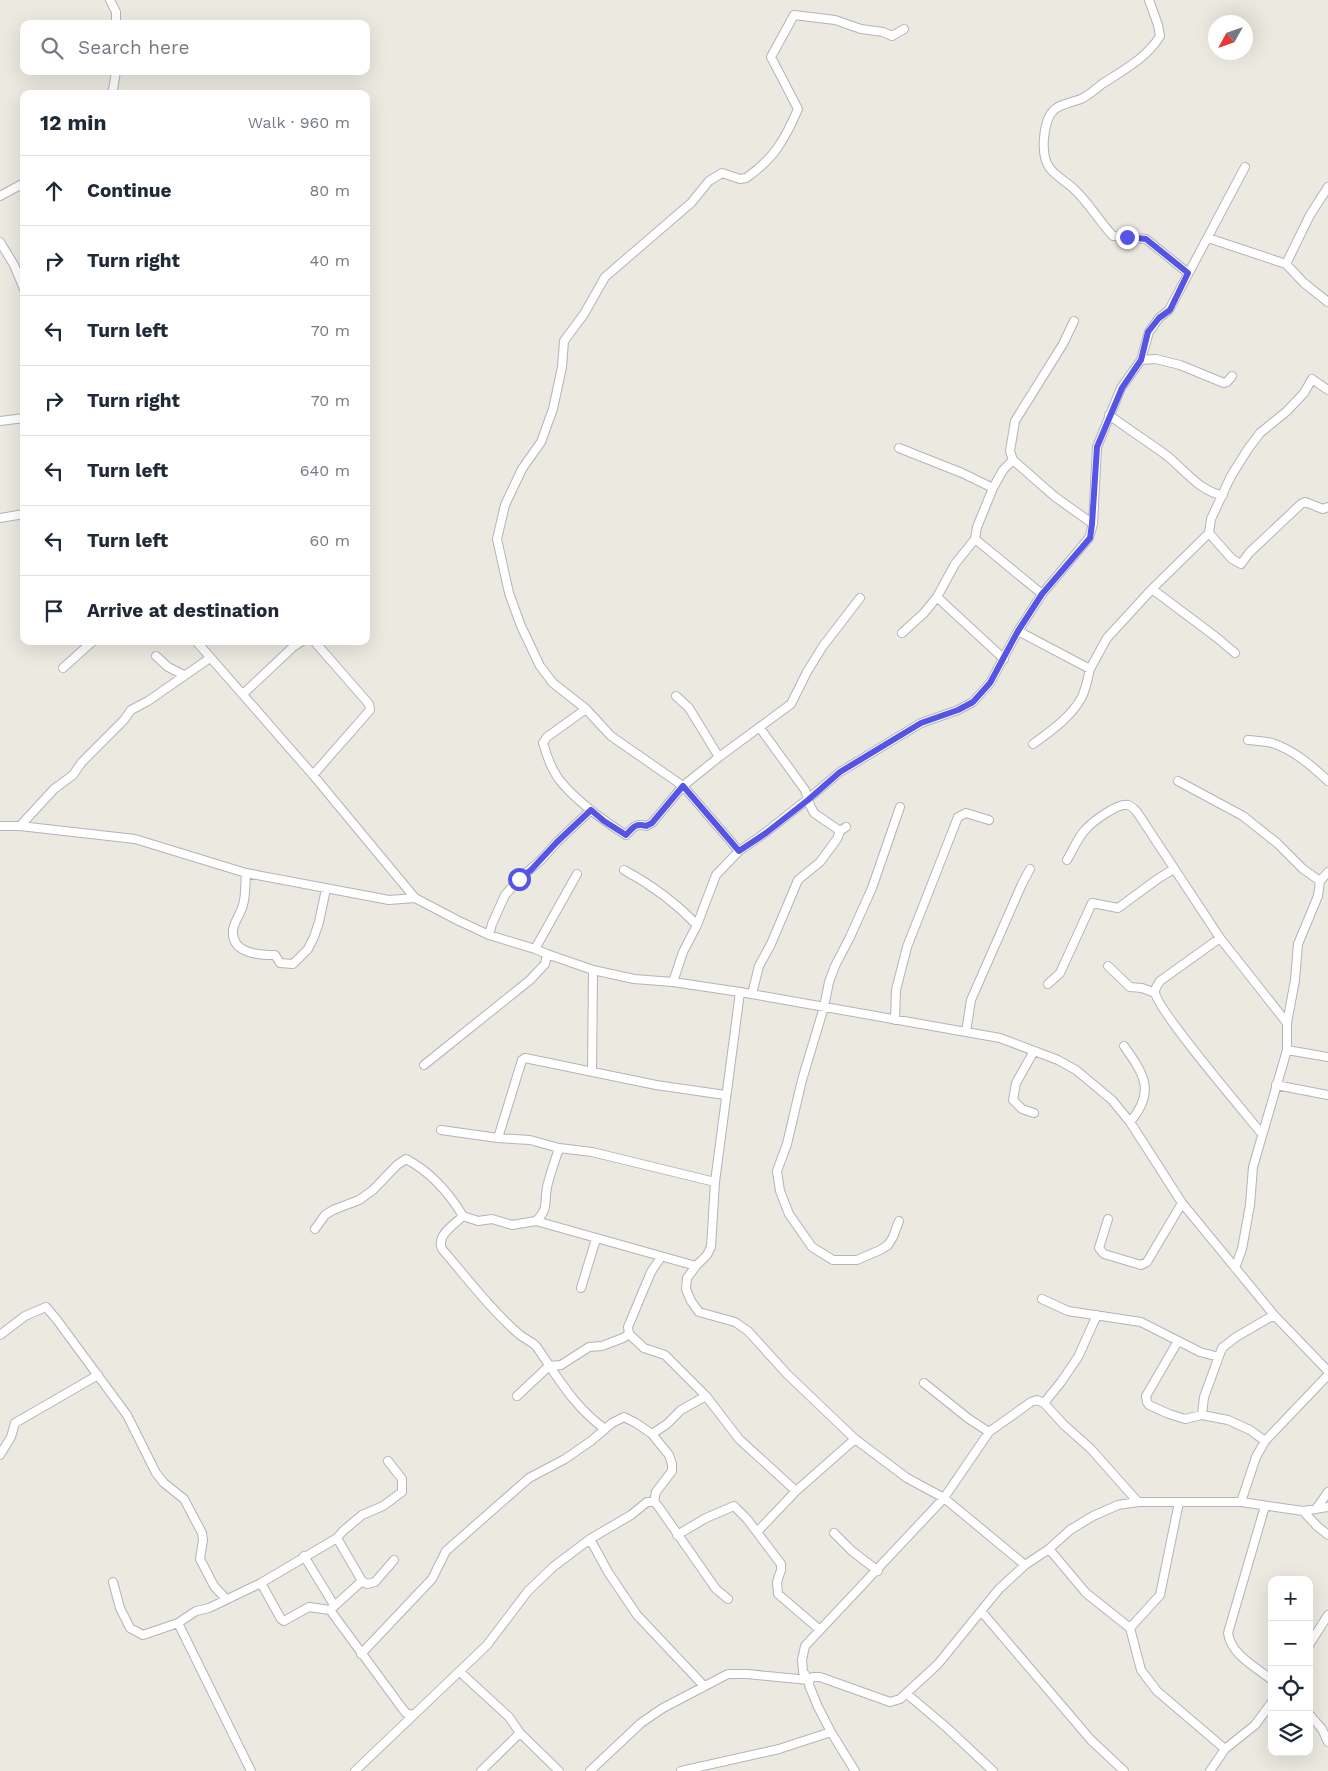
<!DOCTYPE html>
<html lang="en">
<head>
<meta charset="utf-8">
<style>
	:root { --surface:#fff; --page:#f6f6f7; --text:#1f2937; --muted:#747a83; --line:#e0e1e3 }
	body { margin:0; font-family:"Work Sans",sans-serif; background:var(--page); color:var(--text) }
	.controls { position:absolute; right:15px; bottom:15px; display:grid; overflow:hidden; border-radius:10px; box-shadow:0 5px 20px #0002 }
	.controls button { width:45px; height:45px; display:grid; place-items:center; padding:0; border:0; border-bottom:1px solid var(--line); background:var(--surface); color:var(--text); font:25px sans-serif }
	.compass { position:absolute; left:1208px; top:15px; width:45px; height:45px; border-radius:50%; background:var(--surface); box-shadow:0 5px 20px #0002; rotate:230deg }
	.stop { position:absolute; width:15px; height:15px; margin:-11px; border:4px solid #5554e4; border-radius:50%; background:#fff }
	.stop.end { background:#5554e4; border-color:#fff; box-shadow:0 1px 5px #0008 }
	.list { margin:0; padding:0; list-style:none }
	h2 { display:flex; justify-content:space-between; align-items:center; height:65px; margin:0; padding:0 20px; font-size:21px }
	h2 small { font-size:16px; font-weight:400; color:var(--muted) }
	.list li { display:grid; grid-template-columns:32px 1fr auto; gap:15px; align-items:center; box-sizing:border-box; height:70px; padding:0 20px; border-top:1px solid var(--line) }
	.list b { display:block; font-size:19px; white-space:nowrap }
	.list em { font-size:16px; font-style:normal; color:var(--muted) }
	.icon { flex:none; width:28px; height:28px; fill:none; stroke:currentColor; stroke-width:2; stroke-linecap:round; stroke-linejoin:round }
	.map { position:relative; flex:none; width:1328px; height:1771px; overflow:hidden }
	.search { position:absolute; background:var(--surface); box-shadow:0 5px 20px #0002; left:20px; top:20px; width:350px; height:55px; display:flex; align-items:center; gap:12px; box-sizing:border-box; padding:0 18px; border-radius:10px; color:var(--muted); font-size:19px }
	.panel { position:absolute; background:var(--surface); box-shadow:0 5px 20px #0002; left:20px; top:90px; width:350px; height:555px; border-radius:10px }
	.map>svg:first-child { display:block }
	.lines { fill:none; stroke-linecap:round; stroke-linejoin:round }
	.street-casing { stroke:#b3b3bd; stroke-width:10 }
	.street { stroke:#fff; stroke-width:8 }
	.route { stroke:#5554e4; stroke-width:6 }
</style>
</head>
<body>
<div class="map">
<svg width="1328" height="1771" viewBox="0 0 1328 1771">
	<rect width="100%" height="100%" fill="#ebe9e0"/>
	<g class="lines">
		<g class="street-casing">
			<path id="street" d="M110 0 116 12V24
				M1149 0 1158 25 1160 36C1147 58 1122 71 1102 84 1096 89 1090 94 1083 98 1075 102 1063 103 1055 109 1043 119 1040 154 1049 167 1056 177 1066 181 1074 189 1089 203 1099 221 1113 236L1146 239 1188 273
				M110 94 113 90 116 71
				M0 196 24 183
				M1208 238 1286 264 1304 283 1328 302
				M0 242 14 265 24 289
				M1286 264 1310 215 1328 187
				M1074 321 1063 344 1015 421 1010 451 1013 460 1054 496 1093 524
				M1141 360 1156 359 1180 365 1224 383 1227 382 1232 376
				M1109 415C1128 429 1148 442 1166 455 1183 468 1201 493 1223 495
				M0 421 24 418
				M899 448 962 473 993 488
				M0 518 24 514
				M1209 533 1232 559 1241 564 1249 553 1301 504 1305 502 1323 509 1328 507
				M975 539 1042 594
				M1152 589 1216 637 1235 653
				M937 597 1004 659
				M1018 631 1090 669C1088 678 1086 688 1082 697 1072 716 1051 731 1033 744
				M902 633 924 613 937 597 955 564 975 539 977 527 993 488 1003 470 1013 460
				M196 641 313 775 415 898 457 920 489 935 535 949 547 954 593 970 634 979 673 982 740 992 1000 1038 1058 1060 1076 1070 1112 1100 1130 1122 1182 1203 1274 1315 1328 1371
				M156 656 168 667 184 675
				M63 668 93 641
				M1090 669 1107 638 1152 589 1209 533 1211 519 1231 476 1248 449 1260 433 1287 411 1304 393 1312 379 1328 390
				M243 694 293 647 302 641
				M676 696 689 708 719 757
				M586 709 547 737 543 743C547 757 552 771 561 782 578 802 604 821 626 835 633 827 636 823 646 826L652 823 683 786 719 757 791 704 807 672 823 646 860 598
				M760 728 805 790 810 805 814 813 840 831
				M1248 740C1256 741 1265 741 1272 743 1294 750 1312 766 1328 781
				M313 775 370 710 369 704 314 641
				M1178 781 1243 816 1277 843 1303 869 1320 881
				M0 826H20L135 839 246 873 389 900 415 898
				M20 826 54 789 73 775 82 762 124 720 131 710 148 701 210 658
				M739 851 683 786 611 736 586 709 553 683 540 666 521 626 509 593 497 539 505 505 522 469 541 442 553 409 562 367 564 341 584 314 605 277 691 203 709 181 722 173 740 179 746 178C774 159 785 139 798 109L771 57 794 15 835 20 861 29 883 32 892 36 904 29
				M1067 860C1073 850 1077 839 1085 830 1092 822 1117 803 1128 805 1132 806 1135 810 1137 812L1220 938 1287 1023
				M624 870C652 885 675 902 697 925
				M246 873C245 883 246 895 243 905 241 913 234 922 233 930 231 954 259 955 275 955L280 963 293 964 308 949 314 937 319 922 326 889
				M489 935 492 924 505 895 519 879 541 860 557 842 591 810
				M1220 938 1160 981C1158 985 1155 987 1155 992 1156 1009 1246 1114 1262 1134
				M535 949 577 874
				M1108 966 1130 987 1142 988 1155 993
				M673 982 683 952 697 925 716 875 739 851 765 833 808 799 840 772 921 723 958 710 973 702 990 683 1018 631 1042 594 1089 538 1093 524 1097 447 1121 388 1141 360 1149 332 1159 318 1169 310 1245 167
				M1048 984 1060 973 1092 903 1118 908 1159 878 1174 869
				M740 992 715 1182 711 1247 707 1255 696 1266 687 1278 686 1289 691 1301 699 1312 735 1322 748 1331 787 1374 855 1439 907 1478 944 1498 1025 1565
				M752 994 759 966 771 944 798 880 820 862 837 839 840 831 846 827
				M895 1020 896 990 907 947 958 817 966 813 989 820
				M966 1032 971 1000 1022 884 1030 869
				M1124 1046C1144 1074 1156 1092 1130 1122
				M1287 1050 1328 1057
				M424 1065 530 980 545 964 547 954
				M592 1071 593 970
				M1276 1085 1328 1095
				M1034 1113 1022 1109 1013 1100 1016 1083 1034 1051
				M441 1130 498 1138 530 1140 559 1148 592 1152 715 1182
				M498 1138 522 1060 525 1058 656 1085 725 1095
				M463 1216C454 1225 436 1235 442 1249 467 1278 491 1310 520 1335 525 1339 531 1341 536 1346 558 1377 573 1406 605 1429
				M1108 1219 1099 1248 1104 1254 1141 1265 1147 1262 1182 1203
				M536 1221C549 1209 544 1202 547 1187 550 1174 555 1161 559 1148
				M899 1221 893 1237 888 1245 880 1250 857 1260H833L812 1247 789 1214 780 1191 777 1171 787 1144 802 1080 824 1007 829 982 835 966 850 937 872 888 900 807
				M315 1229 325 1215 333 1210 359 1200 373 1190 397 1165 406 1159C431 1172 449 1193 463 1216L478 1221 492 1219 512 1225 536 1221 696 1266
				M661 1257 651 1272 628 1327 629 1334 644 1348 665 1355 706 1396 739 1439 796 1491
				M1235 1268 1242 1249 1250 1205 1253 1167 1287 1050V1023L1295 980 1298 944 1318 896 1320 881 1328 872
				M581 1288 596 1239
				M1042 1299 1068 1311 1141 1322 1200 1352 1219 1357
				M0 1335 25 1316 46 1307 57 1320 127 1415 156 1473 164 1483 184 1499 202 1533 203 1540 200 1559 214 1586 226 1599
				M1178 1341 1146 1396 1147 1402 1149 1405 1169 1414 1185 1419 1202 1415 1228 1420 1250 1430 1265 1441
				M924 1383 969 1419 989 1432
				M517 1396 549 1366 561 1365 589 1347 602 1346 623 1338 629 1334
				M1044 1403 1061 1382 1078 1357 1097 1315
				M1202 1415 1204 1397 1222 1348 1236 1337 1274 1315
				M652 1434 669 1455 672 1464V1471L656 1492 654 1502
				M0 1455 11 1437 15 1423 98 1375
				M1241 1502 1256 1457 1265 1441 1328 1375
				M1265 1506 1228 1633C1231 1655 1256 1667 1272 1680
				M1316 1509 1328 1492
				M1303 1511 1317 1526 1328 1535
				M757 1532 796 1491 855 1439
				M834 1533 852 1551 878 1571
				M677 1535 706 1518 734 1506 747 1519 781 1564V1570L777 1582 778 1594 820 1630
				M337 1538 362 1581 367 1584 375 1582 394 1560
				M590 1539 608 1572 637 1615 704 1686
				M1049 1549 1086 1593 1130 1628 1141 1670 1157 1691 1225 1749
				M304 1556 334 1605
				M362 1581 330 1610 402 1708 406 1713 413 1715
				M113 1582 120 1608 130 1628 143 1635 178 1623 196 1611 209 1608 261 1583 337 1538 343 1531 362 1515 383 1506 402 1492V1479L388 1461
				M261 1583 281 1619 284 1621 309 1607 330 1610
				M981 1611 1091 1740 1124 1771
				M178 1623 251 1771
				M1130 1628 1160 1595 1179 1502
				M1309 1645 1328 1615
				M361 1654 432 1579 446 1551 529 1478 565 1459 591 1441 612 1423 624 1417 636 1423 652 1434 667 1424 681 1410 706 1396
				M460 1672 509 1717 520 1733 559 1771
				M907 1694 946 1727 993 1771
				M1309 1714 1322 1729 1328 1742
				M355 1771 487 1645 528 1591 553 1567 590 1539 631 1515 647 1502H654L658 1506 716 1589 728 1599
				M481 1771 520 1733
				M590 1771 641 1723 663 1708 728 1674H747L809 1680 813 1677H820L890 1702 900 1699 938 1664 999 1589 1025 1565 1049 1549 1070 1530 1093 1516 1118 1505 1138 1502H1241L1303 1511 1328 1507
				M681 1771 779 1749 831 1732
				M855 1771 831 1732 818 1707 809 1685V1680L803 1672 802 1660 805 1646 944 1498 989 1432 1031 1402 1037 1400 1044 1403 1064 1425 1090 1448 1138 1502
				M1210 1771 1225 1749 1255 1725 1272 1702"/>
		</g>
		<use href="#street" class="street"/>
	</g>
	<g class="lines">
		<path class="route" d="M519 879 531 870 557 842 591 810 604 821 626 835C633 827 636 823 646 826L652 823 683 786 739 851 766 833 808 800 840 772 921 723 958 710 973 702 990 683 1018 631 1042 594 1090 538 1092 524 1097 447 1122 388 1141 360 1148 332 1159 318 1170 310 1188 273 1146 239 1127 237"/>
	</g>
</svg>
<div class="controls">
<button>+</button>
<button>−</button>
<button><svg class="icon" aria-label="locate" viewBox="0 0 24 24"><circle cx="12" cy="12" r="6"/><path d="M12 2v4M12 18v4M2 12h4M18 12h4"/></svg></button>
<button><svg class="icon" aria-label="layers" viewBox="0 0 24 24"><path d="M12 4l9 5-9 5-9-5zM3 14l9 5 9-5"/></svg></button>
</div>
<svg class="compass" viewBox="-18 -18 36 36"><path d="M0-13l5 13h-10z" fill="#e53935"/><path d="M0 13l5-13h-10z" fill="#747a83"/></svg>
<div class="stop" style="left:519px;top:879px"></div>
<div class="stop end" style="left:1127px;top:237px"></div>
<div class="search"><svg class="icon" aria-label="search" viewBox="0 0 24 24"><circle cx="10" cy="10" r="6"/><path d="M15 15l6 6"/></svg>Search here</div>
<section class="panel">
<h2>12 min<small>Walk · 960 m</small></h2>
<ul class="list">
<li><svg class="icon" aria-label="ahead" viewBox="0 0 24 24"><path d="M12 20V5M6 11l6-6 6 6"/></svg><div><b>Continue</b></div><em>80 m</em></li>
<li><svg class="icon" aria-label="right" viewBox="0 0 24 24"><path d="M7 20v-9h11M14 6l5 5-5 5"/></svg><div><b>Turn right</b></div><em>40 m</em></li>
<li><svg class="icon" aria-label="left" viewBox="0 0 24 24"><path d="M17 20v-9H6M10 6l-5 5 5 5"/></svg><div><b>Turn left</b></div><em>70 m</em></li>
<li><svg class="icon" aria-label="right" viewBox="0 0 24 24"><path d="M7 20v-9h11M14 6l5 5-5 5"/></svg><div><b>Turn right</b></div><em>70 m</em></li>
<li><svg class="icon" aria-label="left" viewBox="0 0 24 24"><path d="M17 20v-9H6M10 6l-5 5 5 5"/></svg><div><b>Turn left</b></div><em>640 m</em></li>
<li><svg class="icon" aria-label="left" viewBox="0 0 24 24"><path d="M17 20v-9H6M10 6l-5 5 5 5"/></svg><div><b>Turn left</b></div><em>60 m</em></li>
<li><svg class="icon" aria-label="arrive" viewBox="0 0 24 24"><path d="M6 21V4h12l-3 4 3 4H6"/></svg><div><b>Arrive at destination</b></div></li>
</ul>
</section>
</div>
</body>
</html>
